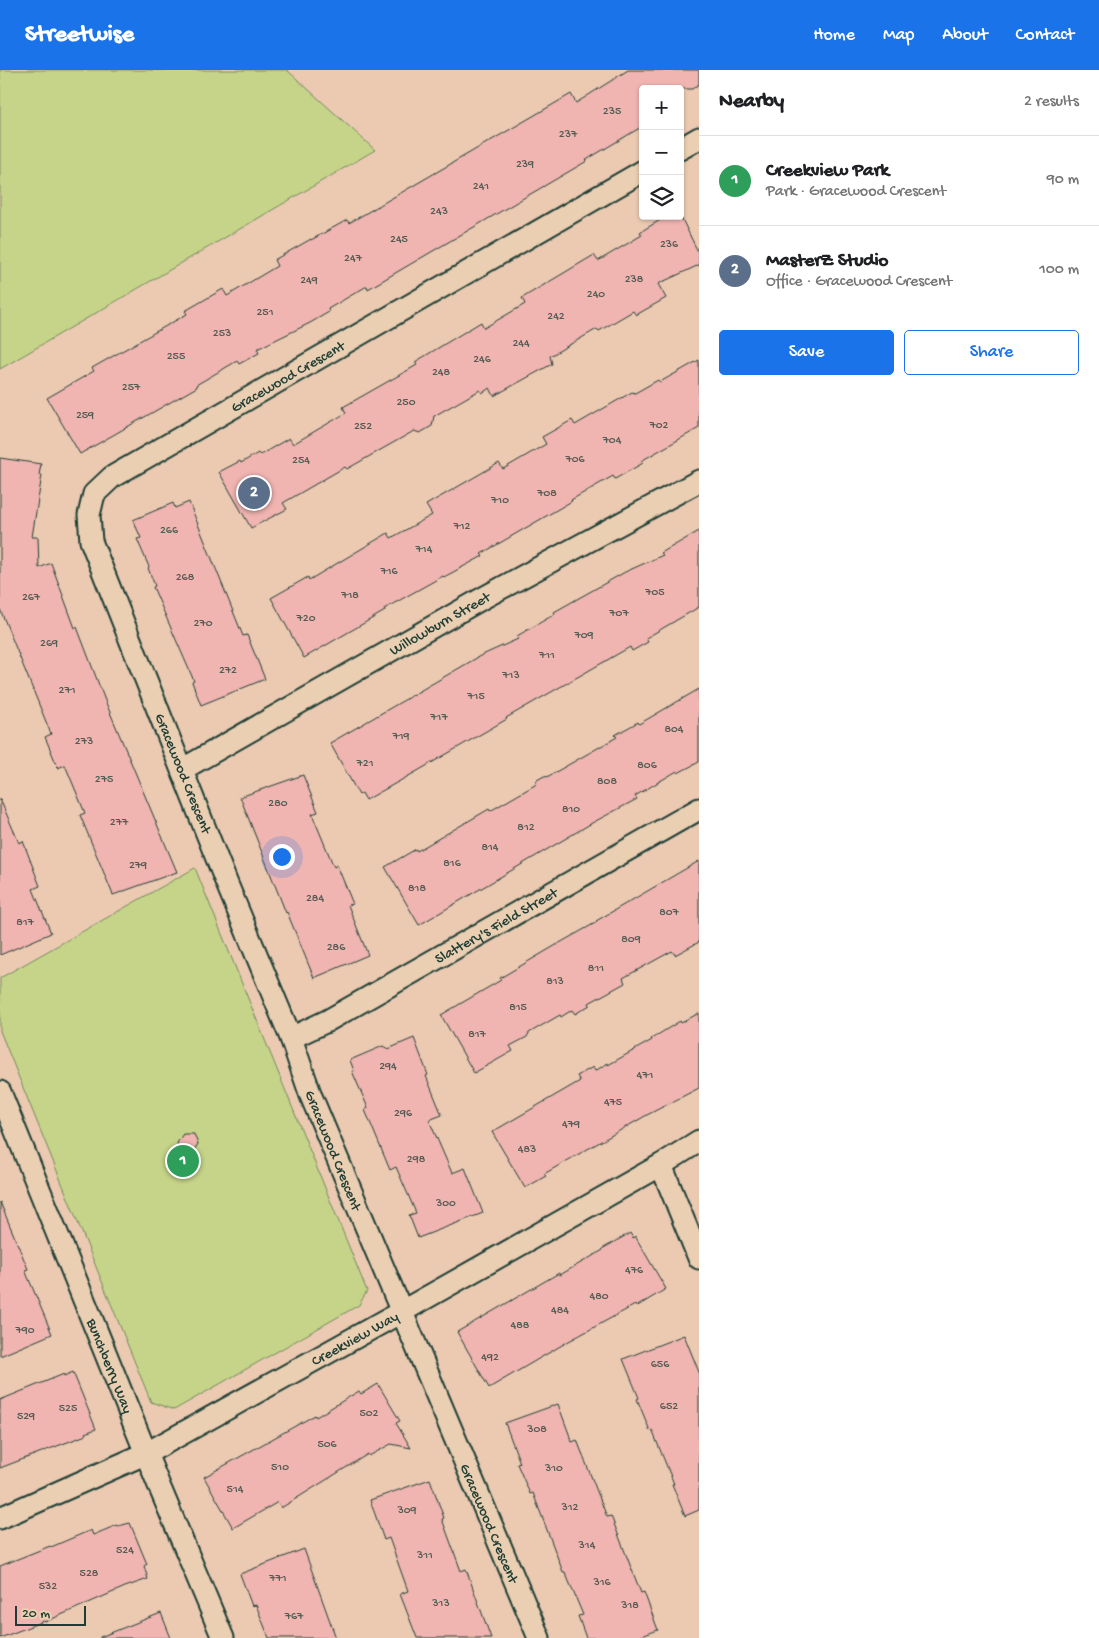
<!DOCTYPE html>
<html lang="en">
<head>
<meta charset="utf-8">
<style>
	:root { --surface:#fff; --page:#f6f6f6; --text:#202124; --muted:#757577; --line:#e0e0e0; --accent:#1a73e8 }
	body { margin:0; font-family:"Gochi Hand",sans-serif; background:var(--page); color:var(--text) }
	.controls { position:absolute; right:15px; top:15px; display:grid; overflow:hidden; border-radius:5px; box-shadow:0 1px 4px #0004 }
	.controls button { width:45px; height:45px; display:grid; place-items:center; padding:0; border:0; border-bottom:1px solid var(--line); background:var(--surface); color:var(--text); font:25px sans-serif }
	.scale { position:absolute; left:15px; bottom:12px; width:71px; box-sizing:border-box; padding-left:5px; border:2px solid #1f3d34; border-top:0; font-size:14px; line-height:18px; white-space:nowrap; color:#1f3d34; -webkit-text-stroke:4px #ebcfb2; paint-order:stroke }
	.you { position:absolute; left:281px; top:786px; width:18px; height:18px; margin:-12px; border:4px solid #fff; border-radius:50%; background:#1a73e8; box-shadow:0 0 0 8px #1a73e833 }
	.badge { display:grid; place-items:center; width:32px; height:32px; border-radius:50%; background:var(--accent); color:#fff; font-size:16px; font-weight:700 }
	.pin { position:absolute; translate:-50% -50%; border:2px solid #fff; box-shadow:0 1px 5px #0006 }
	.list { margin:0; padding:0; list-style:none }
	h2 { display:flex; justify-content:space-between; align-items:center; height:65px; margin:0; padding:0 20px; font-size:21px }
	h2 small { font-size:16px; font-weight:400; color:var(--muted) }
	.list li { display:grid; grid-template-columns:32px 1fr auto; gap:15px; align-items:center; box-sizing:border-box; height:90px; padding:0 20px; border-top:1px solid var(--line) }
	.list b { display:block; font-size:19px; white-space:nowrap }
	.list p { margin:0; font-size:16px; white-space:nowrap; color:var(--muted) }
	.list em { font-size:16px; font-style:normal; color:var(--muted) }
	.actions { display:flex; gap:10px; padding:15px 20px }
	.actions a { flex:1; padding:11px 0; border:1px solid var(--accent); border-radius:5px; text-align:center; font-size:18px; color:var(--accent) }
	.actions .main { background:var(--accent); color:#fff }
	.icon { flex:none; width:28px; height:28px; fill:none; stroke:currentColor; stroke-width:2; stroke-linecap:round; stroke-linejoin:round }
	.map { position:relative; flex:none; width:699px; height:1568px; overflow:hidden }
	header { display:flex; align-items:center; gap:30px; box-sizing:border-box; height:70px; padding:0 25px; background:var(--accent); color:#fff }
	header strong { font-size:24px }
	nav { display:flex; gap:28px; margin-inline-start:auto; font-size:18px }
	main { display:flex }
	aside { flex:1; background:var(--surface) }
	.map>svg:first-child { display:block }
	.green { fill:#c5d488; stroke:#72885e }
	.building { fill:#f0b4b1; stroke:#1f3d34 }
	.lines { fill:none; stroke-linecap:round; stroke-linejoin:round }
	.street-casing { stroke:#1f3d34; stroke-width:25 }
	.street { stroke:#ebcfb2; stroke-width:21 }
	.labels { text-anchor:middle; stroke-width:4; stroke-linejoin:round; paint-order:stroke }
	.number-label { font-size:12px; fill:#535b53 }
	.street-label { font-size:15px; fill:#1f3d34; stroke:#ebcfb2 }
</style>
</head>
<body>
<header>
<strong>Streetwise</strong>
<nav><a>Home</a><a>Map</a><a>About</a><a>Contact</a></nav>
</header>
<main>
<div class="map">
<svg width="699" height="1568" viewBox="0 0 699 1568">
	<rect width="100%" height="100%" fill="#eccab2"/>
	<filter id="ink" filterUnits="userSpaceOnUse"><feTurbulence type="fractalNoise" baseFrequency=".02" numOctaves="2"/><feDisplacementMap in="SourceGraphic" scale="10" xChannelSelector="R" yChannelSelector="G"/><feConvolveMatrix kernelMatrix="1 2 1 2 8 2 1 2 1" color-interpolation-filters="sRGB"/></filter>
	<g filter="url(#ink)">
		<path class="green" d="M0 0H287L375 80 0 299Z
			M195 798 367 1221 359 1235 174 1340 151 1332 0 961V908Z"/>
		<path class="building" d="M628 0H699V14L692 19H643V56L586 90 587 91 368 219 367 216 328 239 329 242 310 253 257 279 259 283 239 294 237 291 196 315 197 317 80 384 47 328 94 301 92 298 187 244 185 241 223 219 227 226 277 196 274 190 311 169V170L347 150 349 153 571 24 576 33Z
			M680 145 699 184V195L658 214 666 228 636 245 633 241 599 261 597 259 550 286 552 294 494 326 490 318 482 323 480 320 434 346 432 356 420 363 414 361 347 399 345 397 283 433 287 439 251 458 219 402 240 391 241 393 258 383 260 385 289 368 293 374 346 343 343 337 417 295 415 292 481 252 484 258 525 234 522 228 594 185 598 191 642 165 640 162 667 146Z
			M699 290V358L641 391 643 393 615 409 613 406 571 430 572 431 481 484 483 486 444 507 443 506 384 539 385 541 304 588 271 528 308 507 309 510 388 463 391 468 432 445 426 435 499 393 503 399 546 374 542 367 572 350 575 355 632 322 635 323 658 310 660 312Z
			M0 388 41 394 39 405H42L32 467H38L39 498 51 493 75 558 77 557 104 628 177 802 113 825 80 745 85 743 65 695 58 698 45 667 51 664 0 539Z
			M189 432 243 566 247 565 265 609 201 635 192 612 194 611 153 517 155 516 148 498 149 497 137 469 141 468 133 450 173 433 175 438Z
			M699 461V537L646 568 648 572 632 581 630 577 506 648 507 649 421 699 366 730 362 723 359 725 330 673 480 586 518 569 517 566 555 544 554 542 625 502 663 485 661 483Z
			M699 619V692L678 703 677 701 635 726 637 729 592 753 419 855 385 797 416 779 417 781 489 739 490 741 535 715 537 710 544 706 547 707 617 667 615 665 638 652 639 654Z
			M303 705 318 742 312 744 334 797 337 795 353 834 348 835 368 885 314 908 287 842 286 843 240 727Z
			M0 729 19 773 23 771 40 816 33 819 51 863 0 885Z
			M699 791V872L675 885 672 881 623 908 625 913 589 933 590 935 575 944 572 940 561 947 560 945 529 963 527 967 510 976 513 981 474 1003 441 945 501 910 500 908 563 871 597 852 596 851Z
			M699 943V1018L647 1045 544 1104 546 1106 525 1118 492 1062 580 1011 577 1006 593 997 595 1001 608 993V995L652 970 651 969 680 951 681 953Z
			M414 968 428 1005 426 1006 442 1045 429 1050 452 1103 465 1098 483 1143 418 1168 409 1145 416 1143 396 1097 390 1100 365 1040 368 1038 352 1001H354L350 990 383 976 388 979Z
			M183 1064H194L198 1074 192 1083 182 1082 177 1073Z
			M0 1132 28 1199 25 1200 52 1264 0 1286Z
			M630 1163 633 1168 635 1166 666 1219 636 1237 635 1235 569 1271 489 1318 457 1262 559 1203 560 1205 603 1180 602 1179Z
			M684 1265 699 1302V1440L685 1446 672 1414H674L652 1360 650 1361 637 1329 639 1328 623 1289Z
			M73 1302 96 1359 85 1363 86 1365 0 1398V1330L64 1304V1306Z
			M378 1314 400 1351 396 1353 411 1378 391 1374 369 1386 368 1384 281 1438 278 1432 233 1458 204 1407 315 1345 316 1347 359 1321 361 1324Z
			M558 1334 572 1372 577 1370 607 1447 611 1446 641 1523 644 1522 658 1560 636 1568H586L578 1546 583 1545 565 1502H563L533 1423 530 1424 517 1394 520 1393 505 1353Z
			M430 1409 444 1448 442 1449 461 1501 466 1499 491 1568H417L400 1524 408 1521 389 1468 384 1470 370 1430Z
			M130 1453 147 1494 144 1496 148 1509 125 1517 45 1552 44 1551 0 1568V1496L50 1476 51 1477 91 1460 93 1465 117 1455 118 1456Z
			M304 1479 336 1568H269L256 1535 252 1536 240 1504Z
			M161 1543 171 1568H100V1567Z"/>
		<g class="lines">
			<g class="street-casing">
				<g id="street">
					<path d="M680 79 699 68"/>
					<path id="s1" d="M183 699 483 528 699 411"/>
					<path id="s2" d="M291 968 327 951 699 739"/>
					<path id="s3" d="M0 1022 160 1418 223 1568"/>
					<path d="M661 1095 699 1188"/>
					<path id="s4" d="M0 1448 147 1383 401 1242 661 1095 699 1071"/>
					<path id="s5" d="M539 1568 311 1026 291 968 227 814 91 471 89 445 94 424 112 407 643 101"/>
				</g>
			</g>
			<use href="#street" class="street"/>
		</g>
	</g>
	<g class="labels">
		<g class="number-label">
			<text x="612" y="44">235</text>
			<text x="568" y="67">237</text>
			<text x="525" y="97">239</text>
			<text x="481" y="119">241</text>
			<text x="439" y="144">243</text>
			<text x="399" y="172">245</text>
			<text x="669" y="177">236</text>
			<text x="353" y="191">247</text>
			<text x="634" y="212">238</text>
			<text x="309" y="213">249</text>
			<text x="596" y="227">240</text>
			<text x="265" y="245">251</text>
			<text x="556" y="249">242</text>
			<text x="222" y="266">253</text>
			<text x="521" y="276">244</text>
			<text x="176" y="289">255</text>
			<text x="482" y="292">246</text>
			<text x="441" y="305">248</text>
			<text x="131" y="320">257</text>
			<text x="406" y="335">250</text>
			<text x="85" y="348">259</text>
			<text x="659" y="358">702</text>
			<text x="363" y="359">252</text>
			<text x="612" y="373">704</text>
			<text x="575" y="392">706</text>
			<text x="301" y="393">254</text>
			<text x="547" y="426">708</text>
			<text x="500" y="433">710</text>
			<text x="462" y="459">712</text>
			<text x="169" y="463">266</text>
			<text x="424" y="482">714</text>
			<text x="389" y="504">716</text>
			<text x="185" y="510">268</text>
			<text x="655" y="525">705</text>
			<text x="350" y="528">718</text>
			<text x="31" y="530">267</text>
			<text x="619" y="546">707</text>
			<text x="306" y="551">720</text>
			<text x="203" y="556">270</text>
			<text x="584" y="568">709</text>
			<text x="49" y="576">269</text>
			<text x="547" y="588">711</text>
			<text x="228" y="603">272</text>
			<text x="511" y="608">713</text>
			<text x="67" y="623">271</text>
			<text x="476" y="629">715</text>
			<text x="439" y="650">717</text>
			<text x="674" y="662">804</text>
			<text x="401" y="669">719</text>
			<text x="84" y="674">273</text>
			<text x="365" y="696">721</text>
			<text x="647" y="698">806</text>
			<text x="104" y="712">275</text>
			<text x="607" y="714">808</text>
			<text x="278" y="736">280</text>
			<text x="571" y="742">810</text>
			<text x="119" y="755">277</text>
			<text x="526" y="760">812</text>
			<text x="490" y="780">814</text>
			<text x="452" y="796">816</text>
			<text x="138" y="798">279</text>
			<text x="417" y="821">818</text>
			<text x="315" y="831">284</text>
			<text x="669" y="845">807</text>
			<text x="25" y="855">817</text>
			<text x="631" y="872">809</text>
			<text x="336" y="880">286</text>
			<text x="596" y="901">811</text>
			<text x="555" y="914">813</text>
			<text x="518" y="940">815</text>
			<text x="477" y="967">817</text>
			<text x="388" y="999">294</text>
			<text x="645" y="1008">471</text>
			<text x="613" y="1035">475</text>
			<text x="403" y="1046">296</text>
			<text x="571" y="1057">479</text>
			<text x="527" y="1082">483</text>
			<text x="416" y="1092">298</text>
			<text x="446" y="1136">300</text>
			<text x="634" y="1203">476</text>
			<text x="599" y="1229">480</text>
			<text x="560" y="1243">484</text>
			<text x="520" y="1258">488</text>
			<text x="25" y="1263">790</text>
			<text x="490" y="1290">492</text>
			<text x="660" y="1297">656</text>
			<text x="669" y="1339">652</text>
			<text x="68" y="1341">525</text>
			<text x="369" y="1346">502</text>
			<text x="26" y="1349">529</text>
			<text x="537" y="1362">308</text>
			<text x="327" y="1377">506</text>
			<text x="280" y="1400">510</text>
			<text x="554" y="1401">310</text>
			<text x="235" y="1422">514</text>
			<text x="570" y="1440">312</text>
			<text x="407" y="1443">309</text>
			<text x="587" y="1478">314</text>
			<text x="125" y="1483">524</text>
			<text x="425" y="1488">311</text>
			<text x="89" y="1506">528</text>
			<text x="278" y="1511">771</text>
			<text x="602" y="1515">316</text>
			<text x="48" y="1519">532</text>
			<text x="441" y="1536">313</text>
			<text x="630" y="1538">318</text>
			<text x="294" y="1549">767</text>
		</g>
		<g class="street-label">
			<text dy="5" stroke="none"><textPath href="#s5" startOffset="1460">Gracewood Crescent</textPath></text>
			<text dy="5" stroke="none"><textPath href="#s1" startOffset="295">Willowburn Street</textPath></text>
			<text transform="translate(184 703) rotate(68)" y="5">Gracewood Crescent</text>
			<text dy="5" stroke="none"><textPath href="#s2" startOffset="234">Slattery's Field Street</textPath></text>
			<text transform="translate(334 1080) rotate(68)" y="5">Gracewood Crescent</text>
			<text dy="5" stroke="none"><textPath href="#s4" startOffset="398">Creekview Way</textPath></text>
			<text dy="5" stroke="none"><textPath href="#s3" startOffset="295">Bunchberry Way</textPath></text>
			<text transform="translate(490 1453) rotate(67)" y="5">Gracewood Crescent</text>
		</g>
	</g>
</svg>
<div class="controls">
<button>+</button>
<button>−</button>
<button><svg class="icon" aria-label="layers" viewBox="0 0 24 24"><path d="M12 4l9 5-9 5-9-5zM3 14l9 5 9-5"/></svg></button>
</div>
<div class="scale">20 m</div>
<div class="you"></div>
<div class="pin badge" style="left:183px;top:1091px;background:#2e9e5b">1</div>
<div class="pin badge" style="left:254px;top:423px;background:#5c6f8a">2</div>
</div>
<aside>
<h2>Nearby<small>2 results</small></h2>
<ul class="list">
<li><span class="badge" style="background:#2e9e5b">1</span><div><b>Creekview Park</b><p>Park · Gracewood Crescent</p></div><em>90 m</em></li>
<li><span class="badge" style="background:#5c6f8a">2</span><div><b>MasterZ Studio</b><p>Office · Gracewood Crescent</p></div><em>100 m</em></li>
</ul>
<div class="actions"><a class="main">Save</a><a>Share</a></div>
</aside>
</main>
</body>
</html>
